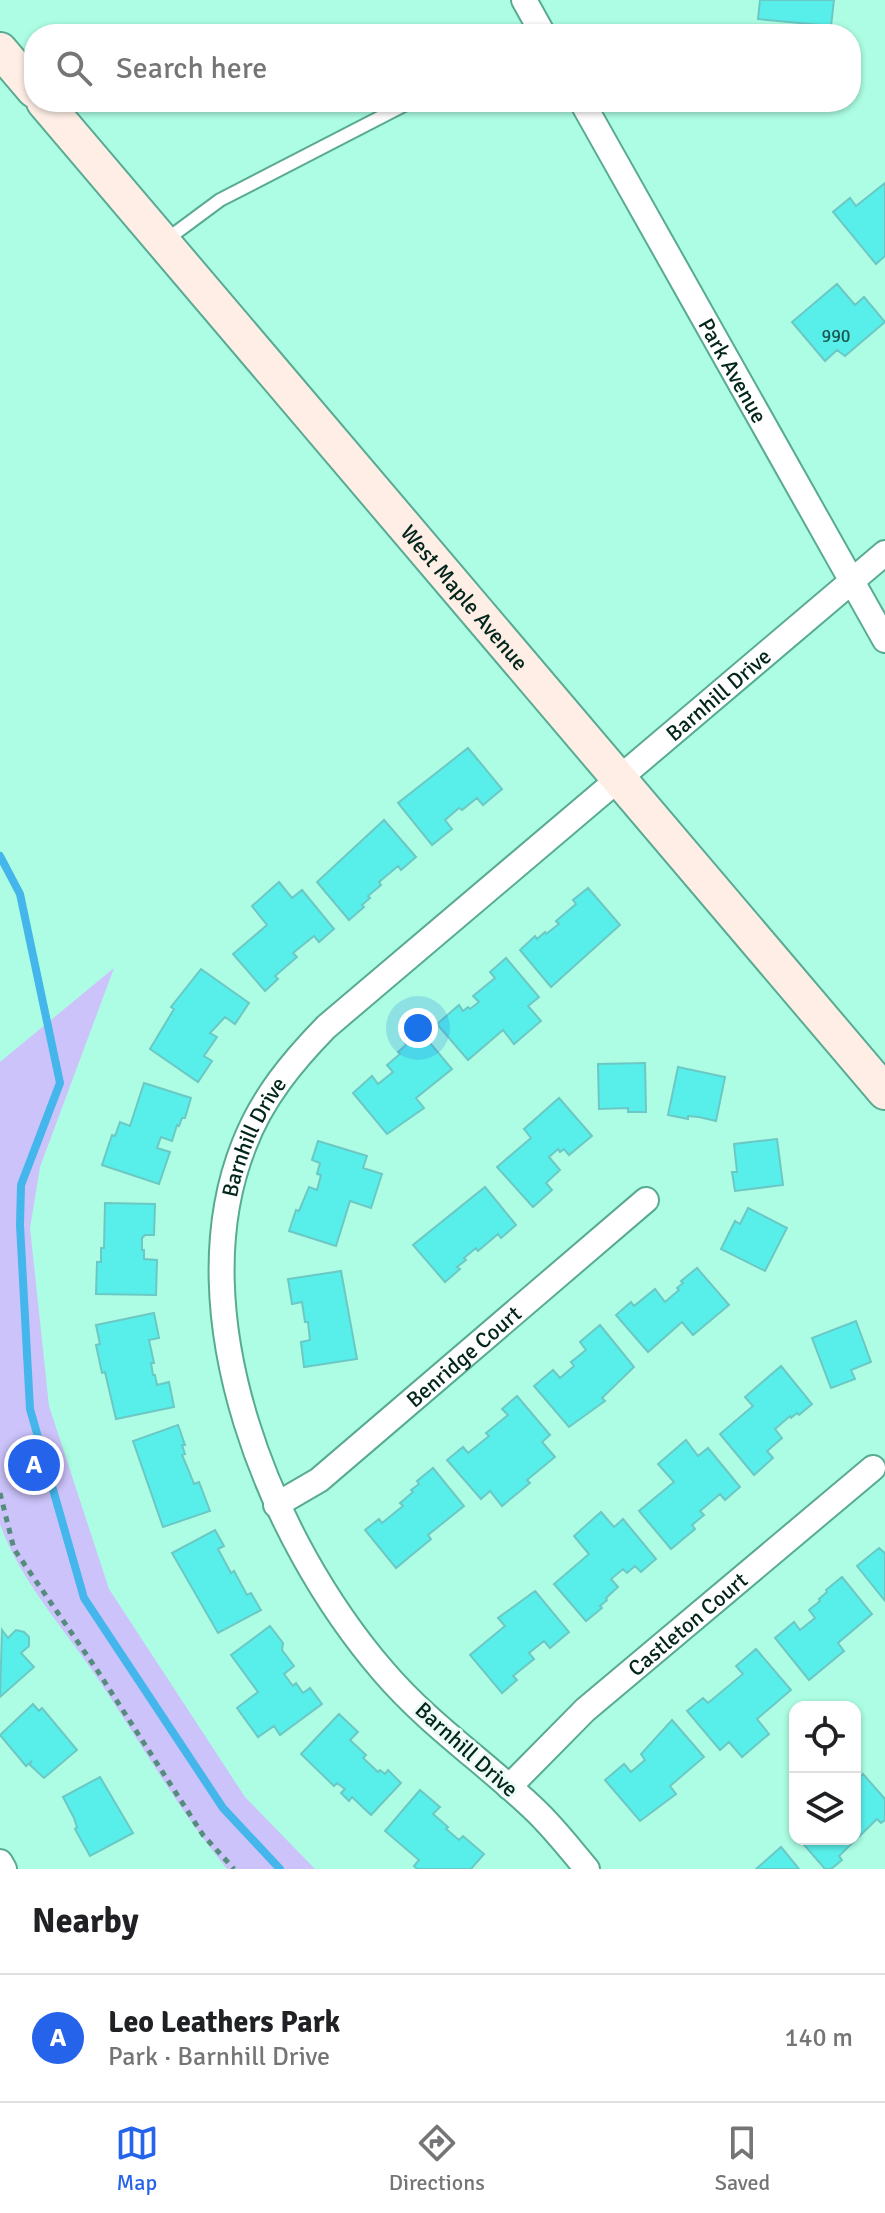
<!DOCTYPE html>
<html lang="en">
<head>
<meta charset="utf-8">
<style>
	:root { --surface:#fff; --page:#f6f6f6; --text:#202124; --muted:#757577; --line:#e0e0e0; --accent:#2563eb }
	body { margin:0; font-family:Signika,sans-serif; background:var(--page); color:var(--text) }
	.controls { position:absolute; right:24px; bottom:24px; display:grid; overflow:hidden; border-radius:16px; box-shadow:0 2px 6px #0004 }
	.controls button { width:72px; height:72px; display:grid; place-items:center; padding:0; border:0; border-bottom:2px solid var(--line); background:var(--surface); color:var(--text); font:40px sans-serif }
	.you { position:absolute; left:418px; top:1028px; width:28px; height:28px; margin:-20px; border:6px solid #fff; border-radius:50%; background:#1a73e8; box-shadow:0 0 0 12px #1a73e833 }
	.badge { display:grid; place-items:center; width:52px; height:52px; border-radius:50%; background:var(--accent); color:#fff; font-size:26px; font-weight:700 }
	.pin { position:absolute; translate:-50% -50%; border:4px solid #fff; box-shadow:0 2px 8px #0006 }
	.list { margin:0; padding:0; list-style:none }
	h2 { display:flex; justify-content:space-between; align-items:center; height:104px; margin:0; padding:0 32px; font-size:34px }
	h2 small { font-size:26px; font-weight:400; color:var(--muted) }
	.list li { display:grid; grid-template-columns:52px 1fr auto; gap:24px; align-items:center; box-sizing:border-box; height:128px; padding:0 32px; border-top:2px solid var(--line) }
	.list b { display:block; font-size:30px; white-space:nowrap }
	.list p { margin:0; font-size:26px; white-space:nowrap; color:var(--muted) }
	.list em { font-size:26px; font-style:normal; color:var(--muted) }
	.icon { flex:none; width:44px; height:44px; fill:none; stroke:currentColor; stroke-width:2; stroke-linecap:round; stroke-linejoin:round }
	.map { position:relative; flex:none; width:885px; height:1869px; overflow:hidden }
	.search { position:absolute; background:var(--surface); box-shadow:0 2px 6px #0004; left:24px; right:24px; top:24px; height:88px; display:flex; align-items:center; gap:20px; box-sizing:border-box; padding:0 28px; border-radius:32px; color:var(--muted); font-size:30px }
	.sheet { height:232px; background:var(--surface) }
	nav { display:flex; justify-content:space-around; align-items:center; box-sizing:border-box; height:112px; border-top:2px solid var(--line); background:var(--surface); font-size:22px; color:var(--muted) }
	nav a { display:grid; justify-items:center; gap:4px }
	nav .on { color:var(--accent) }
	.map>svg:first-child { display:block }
	.green { fill:#ccc3fb }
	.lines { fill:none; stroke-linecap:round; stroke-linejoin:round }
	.stream { stroke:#44b6eb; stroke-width:8 }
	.building { fill:#58efea; stroke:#6cc8c4; stroke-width:2 }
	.service-casing { stroke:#59aa92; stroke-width:16 }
	.minor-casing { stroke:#59aa92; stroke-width:28 }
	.secondary-casing { stroke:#59aa92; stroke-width:38 }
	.path { stroke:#548d7c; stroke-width:5; stroke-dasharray:6 6; stroke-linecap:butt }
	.service { stroke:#fff; stroke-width:12 }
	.minor { stroke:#fff; stroke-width:24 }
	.secondary { stroke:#feeee6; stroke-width:34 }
	.labels { text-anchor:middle; stroke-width:6; stroke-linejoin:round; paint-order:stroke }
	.number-label { font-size:18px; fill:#185850 }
	.street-label { font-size:22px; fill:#02251c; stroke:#ecfbf5 }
</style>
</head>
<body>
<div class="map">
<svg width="885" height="1869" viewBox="0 0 885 1869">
	<rect width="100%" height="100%" fill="#acfde3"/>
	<path class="green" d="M114 968 40 1167 30 1228 49 1406 109 1589 245 1797 315 1869H227C177 1808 138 1738 94 1673 61 1625 19 1578 0 1524V1062Z"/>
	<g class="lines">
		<path class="stream" d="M0 856 20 894 60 1083 21 1185 20 1225 30 1409 84 1598 223 1808 280 1869"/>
	</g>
	<path class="building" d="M760 0H834L831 26 758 19Z
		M885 183V256L876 264 833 212 850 198 856 206Z
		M837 284 855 305 864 297 885 322 845 356 837 350 825 361 792 322Z
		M468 748 502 789 483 805 477 798 462 810 459 808 445 820 452 829 432 845 398 803Z
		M384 820 416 857 401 870 398 866 379 882 381 885 368 896 370 898 362 905 364 907 349 920 317 882Z
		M279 882 292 898 302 890 334 929 319 942 314 936 293 953 297 957 275 976 278 979 265 991 233 954 267 925 252 906Z
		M588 888 620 925 551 987 520 950 535 936 537 939 545 932 546 934 559 924 556 921 576 904 573 900Z
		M506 958 539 997 528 1006 541 1021 514 1044 503 1030 468 1060 437 1024 459 1005 463 1011 468 1007 470 1009 479 1002 473 996 495 978 490 972Z
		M201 969 249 1003 235 1024 225 1017 210 1033 217 1037 204 1056 212 1061 198 1082 150 1049 174 1009 171 1007Z
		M420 1031 452 1069 416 1098 424 1108 387 1134 353 1093 372 1076 378 1084 393 1072 387 1065 400 1054 398 1052 406 1045 405 1043Z
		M645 1063 646 1112H628V1108L599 1109 598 1064Z
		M678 1067 725 1077 716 1121 699 1117 688 1116V1119L668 1115Z
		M144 1083 191 1098 185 1118H182L179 1126 177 1125 172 1141 161 1137 157 1148 170 1152 159 1184 102 1165 112 1135 115 1136 120 1122 130 1126Z
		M559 1098 592 1136 569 1155 564 1149 560 1152 558 1149 549 1157 560 1170 546 1183 552 1190 533 1207 497 1167 531 1138 524 1129Z
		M777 1139 783 1185 735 1191 732 1172H737L734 1144Z
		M318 1141 367 1156 363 1168 382 1174 371 1208 350 1201 336 1246 289 1231 296 1210 299 1211 309 1187 317 1190 321 1175 317 1174 320 1163 312 1160Z
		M485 1187 516 1225 501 1238 498 1234 478 1251 476 1248 464 1258 466 1260 457 1267 460 1269 445 1282 413 1245Z
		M105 1203 155 1204 154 1235H145L142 1238V1250H144V1259L157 1260 156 1295 96 1294 97 1262H101V1248H104Z
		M748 1208 787 1228 765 1271 721 1249 735 1221 740 1224Z
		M697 1268 729 1305 693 1335 682 1322 648 1352 616 1315 631 1302 634 1306 655 1289 665 1302 679 1290 677 1288 683 1283 681 1281Z
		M341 1271 357 1359 304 1367 301 1342 310 1340 308 1322H305L302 1302 292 1304 288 1279Z
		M154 1313 159 1338 149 1340 154 1363H151L153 1375H155L157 1385 169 1382 174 1407 116 1419 105 1372 102 1373 96 1345 100 1344 96 1325Z
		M856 1321 871 1362 851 1370 855 1379 831 1388 812 1338Z
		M600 1325 634 1367 602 1398 605 1401 569 1427 534 1386 553 1370 560 1378 574 1366 571 1362 586 1350 580 1342Z
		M781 1366 812 1404 799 1415 797 1413 791 1418 790 1416 775 1429 782 1438 767 1451 773 1458 754 1475 720 1434 753 1406 745 1397Z
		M517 1396 550 1435 542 1442 555 1457 527 1480 530 1483 502 1506 490 1491 481 1499 447 1460 463 1447 468 1453 489 1436 486 1433 508 1415 502 1409Z
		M178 1425 185 1445H182L185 1454 182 1455 188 1469 194 1484 199 1482 210 1511 163 1527 133 1441Z
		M686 1440 698 1456 708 1448 740 1487 725 1500 720 1494 700 1511 704 1515 692 1525 695 1529 671 1549 639 1511 674 1482 658 1464Z
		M433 1468 464 1506 428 1535 431 1539 396 1568 365 1530 379 1519 382 1523 403 1506 400 1503 413 1492 411 1490 419 1484 417 1481Z
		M601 1512 614 1527 623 1519 656 1559 641 1572 635 1566 627 1573 623 1569 611 1579 618 1587 606 1598 607 1600 600 1606 602 1608 586 1621 554 1584 589 1554 574 1536Z
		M215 1530 224 1546 218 1549 231 1573 234 1571 247 1595 251 1593 261 1610 218 1633 172 1553Z
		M879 1548 885 1553V1601L857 1566Z
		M842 1577 872 1614 838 1643 844 1651 809 1680 775 1638 794 1622 800 1630 815 1618 809 1610 820 1601 819 1599 827 1592 826 1590Z
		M535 1591 569 1632 550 1648 544 1641 529 1653 534 1659 513 1676 517 1680 502 1693 470 1655 505 1626 498 1618Z
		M270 1626 283 1643 282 1650 294 1666 284 1674 293 1686 296 1683 303 1693 310 1688 322 1704 280 1735 274 1726 258 1737 237 1708 258 1692 231 1655Z
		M2 1630 8 1638 16 1630 24 1632 29 1637V1646L21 1653 34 1667 0 1697Z
		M756 1649 791 1690 757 1719 769 1734 742 1757 729 1742 720 1750 687 1711 703 1698 708 1703 743 1674 736 1666Z
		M33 1704 39 1711 42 1708 77 1750 44 1778 30 1765 31 1762 26 1766 0 1735Z
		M339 1714 358 1732 350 1740 366 1755 363 1758 378 1772 380 1770 385 1774 388 1770 401 1783 371 1815 352 1797 349 1801 341 1793 345 1789 337 1783 334 1786 301 1754Z
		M672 1720 704 1757 670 1786 676 1794 640 1821 605 1780 624 1764 631 1772 645 1760 641 1754Z
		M863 1774 885 1799V1820L881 1823 877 1819 839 1856 842 1860 831 1869H825L799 1839H855V1781Z
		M100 1777 133 1833 90 1856 75 1829 77 1827 74 1818 63 1797Z
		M420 1790 440 1807 433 1814 448 1827 446 1829 459 1840 463 1836 484 1854 471 1869H417L414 1866 419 1860 385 1831Z
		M781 1847 799 1869H756Z"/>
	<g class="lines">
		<g class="service-casing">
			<path id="service" d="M166 240 220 200 410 102"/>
		</g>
		<g class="minor-casing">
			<g id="minor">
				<path d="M524 0 543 34"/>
				<path id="s1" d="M582 102 885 640"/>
				<path id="s2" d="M276 1505 319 1480 646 1200"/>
				<path id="s3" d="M509 1787 585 1710 873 1468"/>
				<path d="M0 1862 4 1869"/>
				<path id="s4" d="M587 1869C570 1849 554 1828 535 1810 486 1763 428 1724 383 1671 271 1541 177 1314 244 1145 262 1098 292 1062 326 1027L885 553"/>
			</g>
		</g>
		<g class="secondary-casing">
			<g id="secondary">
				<path d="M0 50 34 90"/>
				<path id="s5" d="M44 102 885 1092"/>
			</g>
		</g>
		<path class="path" d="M0 1493 14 1549 97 1670 203 1835 234 1869"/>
		<use href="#service" class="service"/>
		<use href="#minor" class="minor"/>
		<use href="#secondary" class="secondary"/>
	</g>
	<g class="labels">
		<g class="number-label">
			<text x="836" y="342">990</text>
		</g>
		<g class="street-label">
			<text dy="8" stroke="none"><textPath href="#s1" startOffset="308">Park Avenue</textPath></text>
			<text dy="8" stroke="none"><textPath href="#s5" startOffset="650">West Maple Avenue</textPath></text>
			<text dy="8" stroke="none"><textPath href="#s4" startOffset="1512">Barnhill Drive</textPath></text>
			<text dy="8" stroke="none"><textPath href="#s4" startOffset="864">Barnhill Drive</textPath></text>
			<text dy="8" stroke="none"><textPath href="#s2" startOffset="240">Benridge Court</textPath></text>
			<text dy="8" stroke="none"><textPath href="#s3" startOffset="242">Castleton Court</textPath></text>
			<text transform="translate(467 1749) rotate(42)" y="8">Barnhill Drive</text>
		</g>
	</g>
</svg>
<div class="controls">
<button><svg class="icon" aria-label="locate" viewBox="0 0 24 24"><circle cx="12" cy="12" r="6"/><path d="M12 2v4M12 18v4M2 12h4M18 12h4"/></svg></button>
<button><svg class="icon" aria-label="layers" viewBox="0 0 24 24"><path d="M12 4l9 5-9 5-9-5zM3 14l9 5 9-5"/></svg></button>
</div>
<div class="you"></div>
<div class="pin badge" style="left:34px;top:1465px">A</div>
<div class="search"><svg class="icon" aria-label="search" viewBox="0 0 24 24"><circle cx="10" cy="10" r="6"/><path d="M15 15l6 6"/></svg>Search here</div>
</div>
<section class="sheet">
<h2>Nearby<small></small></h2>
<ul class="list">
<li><span class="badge">A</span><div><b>Leo Leathers Park</b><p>Park · Barnhill Drive</p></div><em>140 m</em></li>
</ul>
</section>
<nav>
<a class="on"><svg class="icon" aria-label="map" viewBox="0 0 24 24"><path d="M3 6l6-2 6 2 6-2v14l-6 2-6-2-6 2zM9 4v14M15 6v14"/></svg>Map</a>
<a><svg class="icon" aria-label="directions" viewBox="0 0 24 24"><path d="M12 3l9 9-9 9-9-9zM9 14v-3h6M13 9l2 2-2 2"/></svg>Directions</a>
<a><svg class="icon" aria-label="saved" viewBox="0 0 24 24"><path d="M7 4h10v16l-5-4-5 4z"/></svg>Saved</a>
</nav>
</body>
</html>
